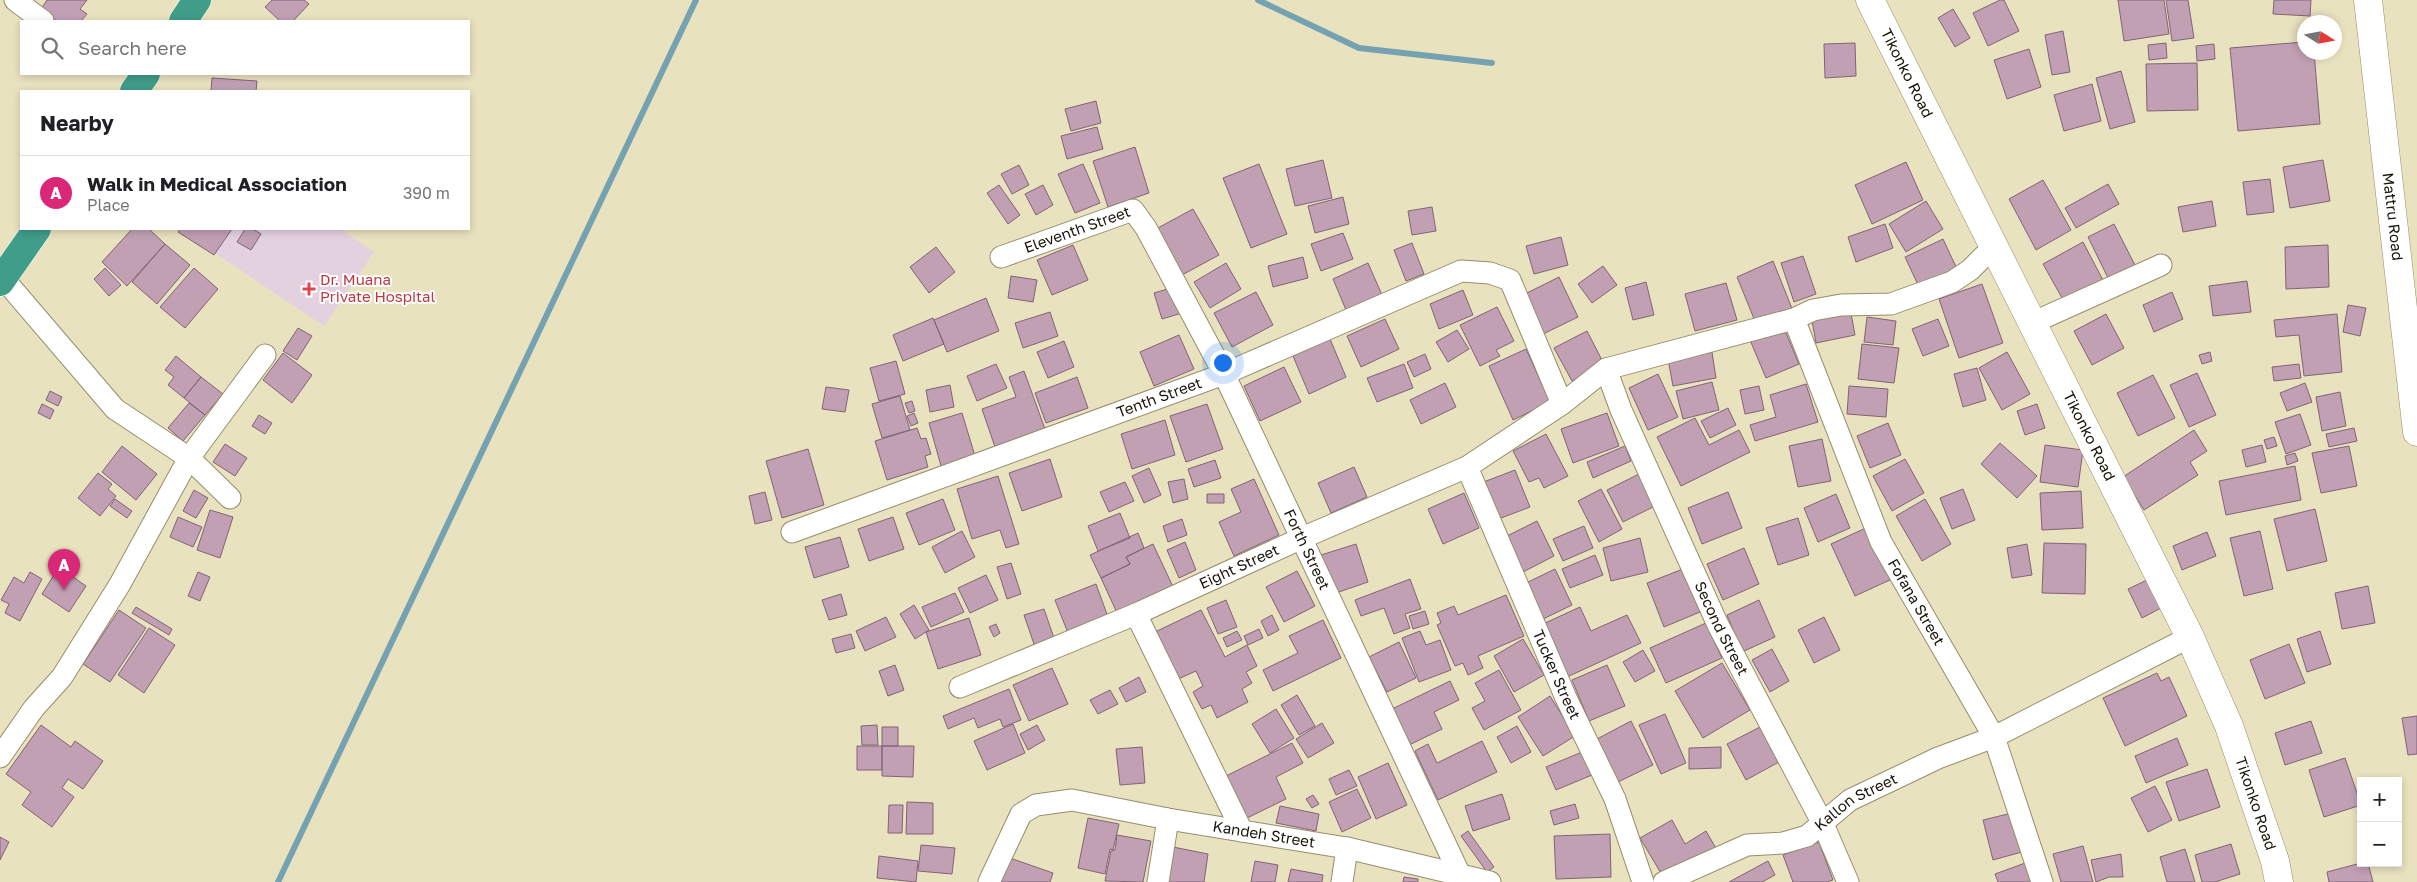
<!DOCTYPE html>
<html lang="en">
<head>
<meta charset="utf-8">
<style>
	:root { --surface:#fff; --page:#f2f2f2; --text:#202124; --muted:#757577; --line:#e0e0e0; --accent:#db2777 }
	body { margin:0; font-family:"Golos Text",sans-serif; background:var(--page); color:var(--text) }
	.controls { position:absolute; right:15px; bottom:15px; display:grid; overflow:hidden; border-radius:0px; box-shadow:0 2px 8px #0003 }
	.controls button { width:45px; height:45px; display:grid; place-items:center; padding:0; border:0; border-bottom:1px solid var(--line); background:var(--surface); color:var(--text); font:25px sans-serif }
	.compass { position:absolute; left:2297px; top:15px; width:45px; height:45px; border-radius:50%; background:var(--surface); box-shadow:0 2px 8px #0003; rotate:101deg }
	.you { position:absolute; left:1222px; top:362px; width:18px; height:18px; margin:-12px; border:4px solid #fff; border-radius:50%; background:#1a73e8; box-shadow:0 0 0 8px #1a73e833 }
	.badge { display:grid; place-items:center; width:32px; height:32px; border-radius:50%; background:var(--accent); color:#fff; font-size:16px; font-weight:700 }
	.pin { position:absolute; translate:-50% -41px; filter:drop-shadow(0 1px 2px #0008) }
	.pin::after { content:''; position:absolute; top:26px; width:18px; height:15px; background:inherit; clip-path:polygon(0 0,100% 0,50% 100%) }
	.list { margin:0; padding:0; list-style:none }
	h2 { display:flex; justify-content:space-between; align-items:center; height:65px; margin:0; padding:0 20px; font-size:21px }
	h2 small { font-size:16px; font-weight:400; color:var(--muted) }
	.list li { display:grid; grid-template-columns:32px 1fr auto; gap:15px; align-items:center; box-sizing:border-box; height:75px; padding:0 20px; border-top:1px solid var(--line) }
	.list b { display:block; font-size:19px; white-space:nowrap }
	.list p { margin:0; font-size:16px; white-space:nowrap; color:var(--muted) }
	.list em { font-size:16px; font-style:normal; color:var(--muted) }
	.icon { flex:none; width:28px; height:28px; fill:none; stroke:currentColor; stroke-width:2; stroke-linecap:round; stroke-linejoin:round }
	.map { position:relative; flex:none; width:2417px; height:882px; overflow:hidden }
	.search { position:absolute; background:var(--surface); box-shadow:0 2px 8px #0003; left:20px; top:20px; width:450px; height:55px; display:flex; align-items:center; gap:12px; box-sizing:border-box; padding:0 18px; border-radius:0px; color:var(--muted); font-size:19px }
	.panel { position:absolute; background:var(--surface); box-shadow:0 2px 8px #0003; left:20px; top:90px; width:450px; height:140px; border-radius:0px }
	.map>svg:first-child { display:block }
	.medical { fill:#e4d1e0 }
	.lines { fill:none; stroke-linecap:round; stroke-linejoin:round }
	.stream { stroke:#75a2b0; stroke-width:6 }
	.building { fill:#c1a0b4; stroke:#816376 }
	.street-casing { stroke:#958e6d; stroke-width:23 }
	.secondary-casing { stroke:#958e6d; stroke-width:29 }
	.highway-casing { stroke:#fff; stroke-width:29 }
	.street { stroke:#fff; stroke-width:21 }
	.secondary { stroke:#fff; stroke-width:28 }
	.highway { stroke:#3f9d89; stroke-width:28 }
	.health-dot { fill:#e0444e; stroke:#fff; stroke-width:2 }
	.labels { text-anchor:middle; stroke-width:4; stroke-linejoin:round; paint-order:stroke }
	.street-label { font-size:15px; fill:#191609; stroke:#fff }
	.health-label { font-size:15px; fill:#be3a42; stroke:#fff; text-anchor:start }
</style>
</head>
<body>
<div class="map">
<svg width="2417" height="882" viewBox="0 0 2417 882">
	<rect width="100%" height="100%" fill="#e9e2bf"/>
	<path class="medical" d="M179 229H340L374 252 324 326Z"/>
	<g class="lines">
		<path class="stream" d="M1258 0 1359 48 1492 63
			M278 882 696 0"/>
	</g>
	<path class="building" d="M47 0H87L80 9 87 14 81 21H57L41 9Z
		M272 0H304L309 4 293 21H280L265 7Z
		M2000 0H2004L2019 31 1988 46 1973 13Z
		M2118 0H2164L2169 34 2124 41Z
		M2166 0H2188L2194 38 2172 41Z
		M2274 0H2311L2310 16 2273 14Z
		M1953 9 1970 38 1955 47 1938 18Z
		M2063 31 2070 72 2052 75 2045 35Z
		M2304 42V52H2314L2320 124 2238 131 2230 48Z
		M1855 43 1856 76 1825 78 1824 44Z
		M2166 43 2167 58 2149 60 2148 45Z
		M2214 44 2215 59 2197 61 2196 46Z
		M2029 49 2041 87 2007 99 1994 60Z
		M2197 63 2198 110 2147 111 2146 64Z
		M2121 71 2135 122 2110 129 2096 78Z
		M212 78 257 81 256 91H211Z
		M2092 84 2101 121 2064 131 2054 95Z
		M1096 101 1101 123 1071 131 1065 109Z
		M1097 127 1103 149 1067 159 1061 136Z
		M1135 147 1149 193 1108 207 1093 161Z
		M1323 160 1332 198 1295 206 1286 169Z
		M2323 160 2330 201 2290 208 2283 167Z
		M1906 162 1923 200 1872 224 1855 185Z
		M1083 164 1100 203 1075 213 1058 174Z
		M1259 164 1287 234 1251 248 1223 178Z
		M1019 165 1029 185 1012 194 1001 174Z
		M2270 179 2274 212 2247 215 2243 182Z
		M2043 180 2071 230 2036 250 2009 199Z
		M2108 184 2119 204 2076 228 2065 208Z
		M999 185 1020 215 1008 224 987 193Z
		M1043 185 1053 205 1036 215 1025 194Z
		M1343 197 1349 224 1315 233 1308 206Z
		M1926 201 1943 229 1906 252 1889 224Z
		M2212 201 2216 226 2183 232 2178 207Z
		M1432 207 1436 231 1412 235 1408 211Z
		M1193 209 1219 255 1182 275 1156 229Z
		M1885 224 1893 248 1856 262 1848 237Z
		M2114 224 2137 269 2110 282 2088 237Z
		M132 229H149L165 244 127 286 102 262Z
		M180 229H232L214 255 178 232Z
		M245 229H253L261 234 251 250 237 242Z
		M1343 233 1353 259 1321 271 1311 244Z
		M1561 237 1568 265 1534 274 1526 246Z
		M1943 239 1957 269 1919 287 1905 257Z
		M2083 242 2105 284 2066 305 2043 264Z
		M1412 243 1424 274 1406 281 1394 250Z
		M165 244 190 265 157 304 132 282Z
		M1073 245 1088 280 1052 295 1037 260Z
		M2328 245 2329 287 2286 289 2285 247Z
		M936 247 955 272 929 293 910 267Z
		M1803 256 1816 294 1794 302 1781 263Z
		M1303 257 1308 278 1273 287 1268 266Z
		M1773 261 1793 311 1757 326 1737 277Z
		M1226 263 1241 289 1210 308 1194 282Z
		M1368 263 1382 295 1346 310 1333 279Z
		M1603 266 1617 285 1592 303 1578 284Z
		M105 268 121 285 109 296 94 279Z
		M194 268 218 289 185 328 160 307Z
		M1011 276 1037 280 1033 302 1008 298Z
		M1559 277 1578 317 1539 336 1519 297Z
		M2247 281 2251 312 2213 316 2209 286Z
		M1646 282 1654 315 1633 320 1625 288Z
		M1726 283 1737 320 1695 331 1685 294Z
		M1982 284 2003 343 1959 358 1939 299Z
		M1174 287 1182 313 1162 319 1154 293Z
		M1463 290 1473 315 1439 329 1430 304Z
		M1256 292 1273 325 1232 347 1214 313Z
		M2172 292 2183 319 2154 332 2143 305Z
		M986 298 999 331 947 352 934 320Z
		M2348 305 2366 308 2360 336 2343 332Z
		M1497 307 1514 341 1496 350 1500 356 1480 366 1460 325Z
		M1850 308 1855 335 1816 343 1811 315Z
		M1050 312 1058 336 1023 348 1015 323Z
		M2106 314 2124 348 2092 365 2074 331Z
		M2337 314 2342 372 2304 376 2299 335 2276 337 2274 320Z
		M1867 317 1896 321 1893 345 1864 342Z
		M933 318 944 344 903 361 893 335Z
		M1385 319 1399 349 1361 367 1347 336Z
		M1938 319 1949 346 1923 356 1912 329Z
		M1783 326 1799 364 1766 378 1750 340Z
		M298 328 312 336 297 360 283 351Z
		M1457 330 1469 349 1448 362 1436 342Z
		M1587 331 1604 364 1572 381 1554 348Z
		M1179 335 1194 369 1154 386 1140 352Z
		M1330 339 1346 377 1309 394 1293 356Z
		M1064 341 1074 367 1048 378 1037 352Z
		M1862 344 1899 348 1894 383 1858 379Z
		M1711 346 1716 378 1673 386 1667 354Z
		M1526 349 1550 402 1513 420 1489 366Z
		M2007 352 2030 394 2002 410 1979 368Z
		M2210 352 2212 361 2202 364 2199 355Z
		M283 353 312 375 292 403 263 380Z
		M1425 354 1431 369 1414 377 1407 362Z
		M176 356 201 377 184 398 168 385 174 377 165 370Z
		M896 361 905 394 879 401 870 368Z
		M996 364 1007 388 977 401 967 376Z
		M1404 364 1413 388 1377 402 1367 378Z
		M2299 364 2301 378 2274 381 2272 367Z
		M1284 367 1301 402 1260 421 1244 386Z
		M1977 368 1986 400 1963 407 1954 374Z
		M1024 371 1045 429 995 447 982 409 1016 397 1009 377Z
		M2197 373 2216 415 2189 427 2170 385Z
		M1658 374 1678 417 1648 430 1629 388Z
		M2153 375 2175 418 2138 436 2117 393Z
		M201 377 223 394 205 415 184 398Z
		M1077 377 1088 408 1046 423 1035 393Z
		M1712 382 1719 410 1683 419 1676 391Z
		M1445 383 1456 407 1421 424 1410 400Z
		M2305 383 2312 402 2287 411 2280 393Z
		M1806 384 1818 422 1755 441 1750 425 1776 417 1770 395Z
		M950 385 954 407 930 412 926 390Z
		M1759 386 1764 410 1745 414 1740 390Z
		M1849 386 1888 389 1886 417 1847 414Z
		M826 387 849 390 845 412 822 409Z
		M50 391 62 397 58 406 46 400Z
		M2340 392 2346 426 2322 431 2316 397Z
		M900 396 910 430 882 438 872 404Z
		M912 401 915 411 909 413 905 403Z
		M189 403 205 415 183 441 168 428Z
		M42 404 54 410 50 419 38 413Z
		M1207 404 1223 449 1186 462 1170 416Z
		M2037 404 2045 428 2025 435 2017 411Z
		M1728 408 1736 425 1710 438 1701 421Z
		M914 413 918 423 911 426 907 416Z
		M962 413 975 456 941 466 929 423Z
		M1607 413 1619 446 1573 463 1561 429Z
		M2300 414 2311 445 2286 454 2275 422Z
		M259 415 272 423 265 434 252 426Z
		M1695 418 1709 445 1739 430 1750 452 1681 486 1657 437Z
		M1165 420 1175 455 1132 469 1121 434Z
		M1888 423 1901 455 1870 468 1857 436Z
		M917 428 921 439 926 438 931 454 925 456 928 467 887 480 875 441Z
		M2354 428 2357 441 2329 447 2326 434Z
		M2194 430 2207 451 2190 462 2198 475 2144 510 2123 477Z
		M1546 434 1568 476 1544 488 1539 478 1529 482 1513 451Z
		M2274 437 2277 446 2267 449 2264 440Z
		M1822 439 1831 481 1798 487 1789 446Z
		M2000 443 2037 476 2017 498 1981 464Z
		M225 444 247 458 235 476 213 462Z
		M2045 445 2083 450 2078 487 2040 482Z
		M2262 445 2266 462 2246 467 2242 450Z
		M122 446 157 474 136 500 102 472Z
		M1625 446 1631 461 1593 478 1587 462Z
		M2349 446 2357 486 2321 493 2312 453Z
		M808 449 824 505 782 518 766 461Z
		M2295 453 2298 461 2287 465 2285 456Z
		M1050 459 1062 497 1022 511 1009 473Z
		M1905 459 1924 493 1892 511 1873 476Z
		M1215 460 1221 478 1194 487 1188 469Z
		M2295 466 2301 500 2226 515 2219 481Z
		M1354 467 1367 497 1331 513 1318 483Z
		M1149 468 1161 495 1144 503 1132 476Z
		M1515 470 1530 507 1496 520 1481 483Z
		M1643 472 1659 504 1623 522 1607 490Z
		M98 473 112 484 108 489 116 496 100 516 78 498Z
		M998 476 1019 544 1006 548 1000 530 972 539 957 489Z
		M1184 479 1188 499 1173 503 1168 482Z
		M1254 479 1279 535 1234 556 1219 522 1241 512 1231 489Z
		M1125 482 1134 501 1109 512 1100 492Z
		M1601 489 1622 529 1599 542 1578 501Z
		M1963 489 1975 520 1952 529 1940 498Z
		M194 490 208 498 196 518 183 511Z
		M2081 491 2083 528 2042 530 2040 493Z
		M765 492 772 520 755 524 749 496Z
		M1728 492 1742 528 1702 544 1688 508Z
		M1464 493 1479 528 1443 544 1428 509Z
		M1207 494H1224V503H1207Z
		M1836 494 1850 528 1818 542 1804 508Z
		M115 499 132 511 127 518 110 506Z
		M943 499 955 530 919 545 906 513Z
		M1925 499 1951 544 1922 561 1896 516Z
		M2315 509 2327 561 2287 571 2274 519Z
		M210 510 233 517 220 558 197 550Z
		M1120 513 1130 538 1098 551 1088 526Z
		M178 517 202 527 193 547 170 537Z
		M893 517 904 549 869 561 858 529Z
		M1798 518 1809 555 1778 565 1766 528Z
		M1182 519 1187 535 1168 542 1163 526Z
		M1537 521 1554 556 1523 572 1505 537Z
		M1584 526 1593 548 1563 561 1553 539Z
		M1868 527 1892 579 1855 596 1831 544Z
		M962 531 975 557 945 573 932 547Z
		M2260 531 2273 589 2244 596 2230 538Z
		M2207 532 2216 556 2182 570 2173 546Z
		M1138 533 1144 548 1126 557 1130 564 1101 578 1090 555Z
		M840 537 849 567 814 578 805 547Z
		M1640 538 1648 572 1611 581 1603 548Z
		M1185 542 1196 570 1179 578 1167 550Z
		M2044 543 2086 544 2085 594 2042 593Z
		M1153 544 1174 589 1118 615 1101 578 1130 564 1126 557Z
		M1356 544 1368 582 1333 594 1321 555Z
		M2027 544 2032 575 2012 578 2007 548Z
		M1744 548 1759 584 1723 600 1707 564Z
		M1595 555 1603 575 1570 588 1562 569Z
		M1011 563 1021 594 1007 599 997 567Z
		M59 567 86 586 69 612 42 594Z
		M1555 569 1572 605 1541 620 1524 584Z
		M1683 569 1700 612 1664 627 1647 583Z
		M1297 571 1315 606 1284 622 1266 587Z
		M30 572 42 579 20 621 5 613 9 604 1 600 14 577 24 583Z
		M198 572 210 577 200 601 188 596Z
		M986 575 998 600 970 613 958 588Z
		M1410 579 1421 609 1405 614 1410 628 1394 634 1384 608 1361 616 1355 600Z
		M2147 580 2161 608 2142 618 2128 589Z
		M1096 584 1108 617 1068 633 1055 600Z
		M2368 586 2375 623 2342 629 2335 593Z
		M955 593 964 612 931 627 922 607Z
		M841 594 847 615 829 620 822 600Z
		M1506 595 1524 636 1478 656 1483 668 1468 675 1463 663 1455 666 1437 625 1441 623 1437 613 1454 606 1458 615Z
		M1226 600 1237 627 1218 634 1207 608Z
		M1759 600 1775 637 1742 652 1727 615Z
		M914 605 929 630 915 639 900 614Z
		M136 607 172 629 169 635 132 613Z
		M1580 607 1591 631 1627 615 1641 643 1567 677 1543 624Z
		M1044 609 1055 641 1035 647 1024 615Z
		M119 610 146 628 110 682 83 664Z
		M1201 610 1225 657 1247 645 1257 666 1246 672 1252 683 1242 689 1248 702 1217 718 1211 705 1202 709 1193 692 1203 686 1196 671 1176 680 1155 632Z
		M1425 611 1429 624 1413 629 1409 616Z
		M1272 615 1279 630 1268 636 1261 621Z
		M886 617 896 637 865 651 856 631Z
		M1824 617 1840 650 1814 663 1798 630Z
		M969 618 981 655 938 669 926 632Z
		M1323 620 1341 658 1273 691 1263 670 1298 653 1289 636Z
		M1706 623 1722 658 1666 683 1650 648Z
		M996 624 1000 633 994 637 989 627Z
		M149 628 175 645 144 693 118 675Z
		M1259 629 1263 638 1248 645 1244 636Z
		M1237 631 1242 640 1227 647 1223 638Z
		M1420 631 1426 645 1440 640 1451 670 1419 682 1402 638Z
		M2320 631 2331 664 2307 672 2297 639Z
		M851 634 855 648 836 653 832 639Z
		M1523 639 1544 675 1514 692 1494 656Z
		M1399 642 1416 678 1387 692 1369 657Z
		M2289 644 2305 683 2265 699 2250 660Z
		M1772 649 1789 681 1770 692 1752 660Z
		M1643 650 1655 671 1635 682 1623 662Z
		M1722 663 1750 710 1703 738 1675 691Z
		M895 665 904 690 888 696 879 671Z
		M1607 665 1625 706 1589 721 1572 680Z
		M1052 668 1068 704 1029 721 1013 685Z
		M1499 670 1521 710 1484 730 1472 708 1485 701 1475 683Z
		M2157 673 2161 681 2169 677 2187 716 2125 746 2103 698Z
		M1139 677 1146 692 1126 702 1119 688Z
		M1450 681 1459 700 1434 712 1442 729 1409 745 1392 709Z
		M1009 689 1021 720 1003 727 1000 719 978 728 974 718 948 729 943 716Z
		M1110 690 1118 704 1098 714 1090 700Z
		M1297 695 1315 726 1299 735 1281 705Z
		M1550 696 1575 736 1543 756 1518 717Z
		M1276 709 1294 738 1270 753 1252 724Z
		M1665 714 1686 763 1661 774 1639 725Z
		M2417 716V754L2408 755 2402 718Z
		M1631 721 1653 765 1618 782 1597 739Z
		M2311 721 2322 753 2285 765 2275 733Z
		M1322 723 1334 743 1308 758 1296 739Z
		M1013 724 1025 753 987 770 974 741Z
		M41 725 71 747 75 741 103 761 83 789 68 779 62 788 74 797 52 827 22 805 31 792 6 774Z
		M877 725 878 745H862L861 726Z
		M1037 725 1045 740 1028 750 1020 734Z
		M1517 726 1531 752 1511 763 1497 737Z
		M882 727H898V746H882Z
		M1760 727 1779 762 1746 780 1727 744Z
		M2177 738 2188 765 2146 783 2135 756Z
		M1482 741 1497 772 1438 800 1415 751 1428 744 1437 763Z
		M1292 743 1303 763 1276 777 1286 799 1247 818 1226 776Z
		M857 746H882V770H857Z
		M882 746H914L913 777 882 776Z
		M1142 747 1145 783 1120 785 1116 749Z
		M1721 747V768L1689 769V748Z
		M1582 752 1592 775 1556 790 1546 767Z
		M2345 758 2361 805 2324 817 2309 770Z
		M1388 763 1407 805 1376 819 1358 777Z
		M2207 769 2220 807 2179 821 2166 782Z
		M1349 770 1357 786 1336 795 1329 779Z
		M2155 786 2172 820 2148 832 2131 798Z
		M1357 789 1371 818 1342 832 1329 802Z
		M1502 794 1510 819 1473 831 1465 806Z
		M1313 795 1319 804 1312 808 1306 799Z
		M907 802 933 803V834H906Z
		M1575 804 1579 818 1554 825 1550 811Z
		M889 805H903L902 833H888Z
		M1280 806 1319 814 1316 831 1276 823Z
		M2012 813 2022 852 1993 860 1983 820Z
		M1088 818 1119 824 1113 850 1110 849 1105 874 1078 868Z
		M1672 820 1685 844 1706 831 1717 850 1665 880 1640 838Z
		M1468 831 1494 867 1487 872 1461 836Z
		M1610 834 1611 877 1556 879 1554 836Z
		M1117 835 1151 841 1143 882 1105 881 1111 851 1115 850Z
		M0 837 9 842 0 860Z
		M1819 842 1833 880 1827 882H1793L1783 855Z
		M2231 844 2240 874 2215 882H2202L2195 855Z
		M921 845 955 848 952 874 918 871Z
		M2083 846 2093 882H2061L2053 854Z
		M1173 847 1208 854 1204 882H1167Z
		M2185 849 2195 882H2167L2160 857Z
		M2121 854 2123 877H2109L2096 882 2091 860Z
		M879 856 918 861 916 882 877 878Z
		M1007 857 1053 873 1050 882H998Z
		M1255 861 1278 865 1275 882H1251Z
		M1768 861 1775 875 1762 882H1729Z
		M2028 862 2035 882H1998L1995 874Z
		M2361 863H2368L2373 882H2329L2327 872Z
		M1291 869 1323 875 1322 882H1288Z
		M1404 877 1418 879V882H1403Z"/>
	<g class="lines">
		<g class="street-casing">
			<g id="street">
				<path d="M15 0 43 21"/>
				<path id="s1" d="M1001 257 1133 210 1146 228 1224 374 1460 875"/>
				<path d="M3 278 115 409 189 458 230 498"/>
				<path id="s2" d="M1794 319 1881 542 1994 737 2042 882"/>
				<path d="M2032 323 2161 265"/>
				<path id="s3" d="M1606 369 1621 410 1718 625 1823 824 1848 882"/>
				<path id="s4" d="M1467 467 1566 698 1615 799 1643 882"/>
				<path id="s5" d="M792 532 1224 374 1461 271 1490 273 1510 280 1562 404"/>
				<path d="M1136 614 1242 831"/>
				<path id="s6" d="M960 687 1136 614 1302 538 1467 467 1562 404 1606 369 1794 319 1813 310 1841 305 1891 304 1952 282 1970 270 1994 246"/>
				<path d="M0 757 34 708 62 677 120 584 189 458 265 355"/>
				<path id="s7" d="M989 882 1021 814 1036 805 1072 800 1168 819 1347 848 1490 882"/>
				<path d="M1158 882 1168 819"/>
				<path d="M1342 882 1347 848"/>
				<path id="s8" d="M1664 882 1747 845 1783 843 1807 836 1850 800 1938 758 1994 737 2190 637"/>
			</g>
		</g>
		<g class="secondary-casing">
			<g id="secondary">
				<path id="s9" d="M1870 0 2190 637 2229 726 2275 861 2279 882"/>
				<path id="s10" d="M2368 0 2417 432"/>
			</g>
		</g>
		<g class="highway-casing">
			<path id="highway" d="M183 21 197 0
				M134 91 146 74
				M0 282 37 229"/>
		</g>
		<use href="#street" class="street"/>
		<use href="#secondary" class="secondary"/>
		<use href="#highway" class="highway"/>
	</g>
	<path class="health-dot" d="M306.5 281.5h5v5h5v5h-5v5h-5v-5h-5v-5h5z"/>
	<g class="labels">
		<g class="street-label">
			<text dy="5" stroke="none"><textPath href="#s9" startOffset="82">Tikonko Road</textPath></text>
			<text dy="5" stroke="none"><textPath href="#s10" startOffset="218">Mattru Road</textPath></text>
			<text dy="5" stroke="none"><textPath href="#s1" startOffset="81">Eleventh Street</textPath></text>
			<text dy="5" stroke="none"><textPath href="#s5" startOffset="391">Tenth Street</textPath></text>
			<text dy="5" stroke="none"><textPath href="#s9" startOffset="488">Tikonko Road</textPath></text>
			<text dy="5" stroke="none"><textPath href="#s1" startOffset="522">Forth Street</textPath></text>
			<text dy="5" stroke="none"><textPath href="#s6" startOffset="304">Eight Street</textPath></text>
			<text dy="5" stroke="none"><textPath href="#s2" startOffset="309">Fofana Street</textPath></text>
			<text dy="5" stroke="none"><textPath href="#s3" startOffset="284">Second Street</textPath></text>
			<text dy="5" stroke="none"><textPath href="#s4" startOffset="226">Tucker Street</textPath></text>
			<text dy="5" stroke="none"><textPath href="#s8" startOffset="212">Kallon Street</textPath></text>
			<text dy="5" stroke="none"><textPath href="#s9" startOffset="892">Tikonko Road</textPath></text>
			<text dy="5" stroke="none"><textPath href="#s7" startOffset="324">Kandeh Street</textPath></text>
		</g>
		<g class="health-label">
			<text x="320" y="285">Dr. Muana<tspan x="320" dy="17">Private Hospital</tspan></text>
		</g>
	</g>
</svg>
<div class="controls">
<button>+</button>
<button>−</button>
</div>
<svg class="compass" viewBox="-18 -18 36 36"><path d="M0-13l5 13h-10z" fill="#e53935"/><path d="M0 13l5-13h-10z" fill="#757577"/></svg>
<div class="you"></div>
<div class="pin badge" style="left:64px;top:590px">A</div>
<div class="search"><svg class="icon" aria-label="search" viewBox="0 0 24 24"><circle cx="10" cy="10" r="6"/><path d="M15 15l6 6"/></svg>Search here</div>
<section class="panel">
<h2>Nearby<small></small></h2>
<ul class="list">
<li><span class="badge">A</span><div><b>Walk in Medical Association</b><p>Place</p></div><em>390 m</em></li>
</ul>
</section>
</div>
</body>
</html>
